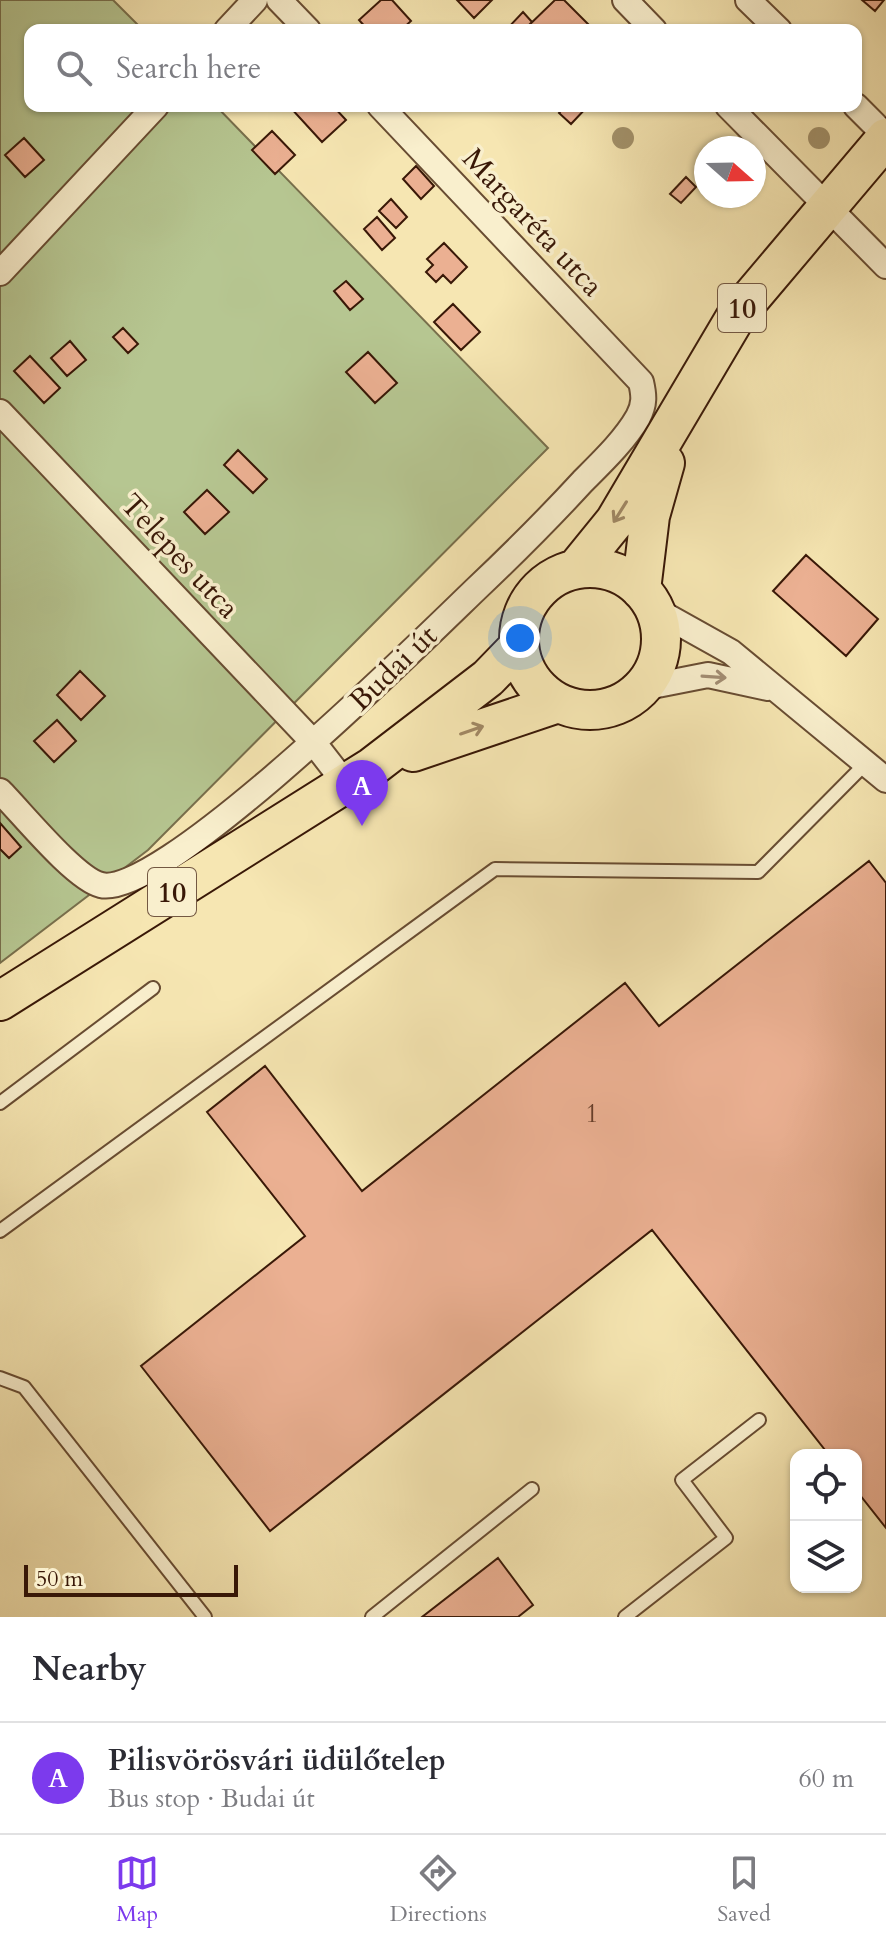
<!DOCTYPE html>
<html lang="en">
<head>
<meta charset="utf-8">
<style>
	:root { --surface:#fff; --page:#f2f2f3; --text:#2b2b33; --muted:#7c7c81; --line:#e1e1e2; --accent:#7c3aed }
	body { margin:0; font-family:Cardo,serif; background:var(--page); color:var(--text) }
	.controls { position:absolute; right:24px; bottom:24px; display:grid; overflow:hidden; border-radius:16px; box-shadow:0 2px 6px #0004 }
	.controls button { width:72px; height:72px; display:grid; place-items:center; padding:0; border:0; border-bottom:2px solid var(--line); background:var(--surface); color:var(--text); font:40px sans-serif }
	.compass { position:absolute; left:694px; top:136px; width:72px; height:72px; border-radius:50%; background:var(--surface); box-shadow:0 2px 6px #0004; rotate:110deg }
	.scale { position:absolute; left:24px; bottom:20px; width:214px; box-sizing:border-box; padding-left:8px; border:4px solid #391807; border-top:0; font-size:22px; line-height:28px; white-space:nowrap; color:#391807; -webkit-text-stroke:6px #f9efcd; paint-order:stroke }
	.you { position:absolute; left:520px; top:638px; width:28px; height:28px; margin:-20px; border:6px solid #fff; border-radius:50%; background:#1a73e8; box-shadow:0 0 0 12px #1a73e833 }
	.badge { display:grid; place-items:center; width:52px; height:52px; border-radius:50%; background:var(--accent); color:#fff; font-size:26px; font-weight:700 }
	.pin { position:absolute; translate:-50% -66px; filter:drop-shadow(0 2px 4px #0008) }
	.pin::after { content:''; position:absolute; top:42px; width:28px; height:24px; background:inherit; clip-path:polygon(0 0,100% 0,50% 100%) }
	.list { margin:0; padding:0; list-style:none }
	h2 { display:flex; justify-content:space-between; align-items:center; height:104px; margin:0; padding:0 32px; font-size:34px }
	h2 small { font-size:26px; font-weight:400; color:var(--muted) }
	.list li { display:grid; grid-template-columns:52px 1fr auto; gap:24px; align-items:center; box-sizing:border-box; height:112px; padding:0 32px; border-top:2px solid var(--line) }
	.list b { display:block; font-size:30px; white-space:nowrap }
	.list p { margin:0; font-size:26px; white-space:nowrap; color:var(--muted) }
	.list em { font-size:26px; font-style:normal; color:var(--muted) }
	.icon { flex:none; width:44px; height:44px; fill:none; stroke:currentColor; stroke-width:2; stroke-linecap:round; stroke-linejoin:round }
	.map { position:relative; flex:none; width:886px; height:1617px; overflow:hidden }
	.search { position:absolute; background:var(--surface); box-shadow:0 2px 6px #0004; left:24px; right:24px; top:24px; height:88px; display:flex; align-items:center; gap:20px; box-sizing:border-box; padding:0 28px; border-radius:16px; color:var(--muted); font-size:30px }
	.sheet { height:216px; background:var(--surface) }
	nav { display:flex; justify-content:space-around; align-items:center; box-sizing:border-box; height:112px; border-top:2px solid var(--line); background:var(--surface); font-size:22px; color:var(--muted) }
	nav a { display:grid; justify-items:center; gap:4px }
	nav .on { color:var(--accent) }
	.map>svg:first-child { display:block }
	.green { fill:#b6c691; stroke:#786f4c; stroke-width:2 }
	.building { fill:#ebb092; stroke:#391807; stroke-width:2 }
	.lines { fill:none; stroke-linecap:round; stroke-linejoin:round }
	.lane-casing { stroke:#684c32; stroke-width:16 }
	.street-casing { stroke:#684c32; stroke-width:28 }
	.primary-casing { stroke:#391807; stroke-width:42 }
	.lane { stroke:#f9efcd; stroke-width:12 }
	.street { stroke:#f9efcd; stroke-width:24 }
	.primary { stroke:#f6e6b2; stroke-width:38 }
	.tree { fill:#a2916a }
	.oneway { stroke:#a18965 }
	.oneway2 { stroke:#a38e74 }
	.labels { text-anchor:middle; stroke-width:7; stroke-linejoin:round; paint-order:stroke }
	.number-label { font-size:26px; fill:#663e2a }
	.shield { fill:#f9efcd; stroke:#735842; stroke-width:2 }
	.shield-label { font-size:28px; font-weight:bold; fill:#391807 }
	.street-label { font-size:30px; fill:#391807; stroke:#f9efcd }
</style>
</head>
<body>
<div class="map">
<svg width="886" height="1617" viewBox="0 0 886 1617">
	<rect width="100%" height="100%" fill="#f6e6b2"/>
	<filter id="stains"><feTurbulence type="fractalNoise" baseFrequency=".0025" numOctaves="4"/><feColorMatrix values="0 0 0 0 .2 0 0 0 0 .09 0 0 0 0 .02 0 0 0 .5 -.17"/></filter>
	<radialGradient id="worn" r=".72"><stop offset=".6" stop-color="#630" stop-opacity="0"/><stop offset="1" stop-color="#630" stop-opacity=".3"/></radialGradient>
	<path class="green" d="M0 0H113L143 30H30V106H216L548 448 148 850 0 963Z"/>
	<path class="building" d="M381 0H392L411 21 401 30H368L359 20Z
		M457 0H492L474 18Z
		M555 0H564L594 30H524Z
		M862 0H884L875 11Z
		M523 12 532 22 524 30H506Z
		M289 106H333L346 120 322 142Z
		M565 106H588L571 124 559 113Z
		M272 131 295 155 275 174 252 150Z
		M24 138 44 160 25 177 5 155Z
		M416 166 434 186 421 199 403 179Z
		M686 177 696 187 681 203 670 194Z
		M391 199 407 217 396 228 379 211Z
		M377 217 395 238 382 250 364 229Z
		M444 243 467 267 451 283 443 275 436 282 426 272 433 265 427 259Z
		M346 281 363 299 350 310 334 291Z
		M453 304 480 332 461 350 434 322Z
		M123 328 138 344 128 353 113 337Z
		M70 341 86 360 67 376 51 358Z
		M368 352 397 383 375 403 346 372Z
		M30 356 60 388 44 403 14 371Z
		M238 450 267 479 253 493 224 465Z
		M207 490 229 512 205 534 184 512Z
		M806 555 878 619 846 656 773 591Z
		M80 671 105 696 81 720 57 695Z
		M57 720 76 741 54 762 34 741Z
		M0 823 21 847 9 858 0 849Z
		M869 861 886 883V1528L856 1490V1455H829L652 1230 270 1531 141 1366 305 1236 207 1112 265 1066 362 1191 625 983 659 1026Z
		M498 1558 533 1605 518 1617H422Z"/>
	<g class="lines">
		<g class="lane-casing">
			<path id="lane" d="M0 1103 153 988
				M0 1231 495 869 758 872 866 763
				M0 1378 24 1387 205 1617
				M372 1617 532 1489
				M625 1617 726 1538 682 1480 759 1420"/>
		</g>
		<g class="street-casing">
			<path id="street" d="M279 0 308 30
				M625 0 654 30
				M748 0 779 30
				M227 30 255 0
				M728 106 886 266
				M856 106 886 136
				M0 273 156 106
				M0 412 314 743 345 783
				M654 609 731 652 886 780
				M642 688 708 675 768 688
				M0 791C21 812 75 879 101 885 161 900 424 639 476 589 513 554 549 518 583 481 602 462 625 440 638 417 645 404 644 395 641 382L380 106"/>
		</g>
		<g class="primary-casing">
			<path id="primary" d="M519 639a71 71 0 1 1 142 0a71 71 0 1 1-142 0Z
				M576 569 615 521 738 313 886 138
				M641 590 650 516 665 463
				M413 752 558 703
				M0 1001 372 767 488 678 519 646"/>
		</g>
		<use href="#lane" class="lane"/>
		<use href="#street" class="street"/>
		<use href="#primary" class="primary"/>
	</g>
	<g class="tree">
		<circle cx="623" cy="138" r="11"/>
		<circle cx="819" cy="138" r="11"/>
	</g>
	<defs><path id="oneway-shaft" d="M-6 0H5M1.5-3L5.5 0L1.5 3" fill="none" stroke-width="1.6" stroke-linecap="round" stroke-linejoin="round" transform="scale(2)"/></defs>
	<g class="oneway">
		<use href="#oneway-shaft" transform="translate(620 512) rotate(122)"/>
		<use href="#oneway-shaft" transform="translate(472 730) rotate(-19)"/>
	</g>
	<use class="oneway2" href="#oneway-shaft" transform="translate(714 677) rotate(4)"/>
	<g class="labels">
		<g class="number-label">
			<text x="592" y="1122">1</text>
		</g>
		<g class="shield">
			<rect x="718" y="284" width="48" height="48" rx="6"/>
			<rect x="148" y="868" width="48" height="48" rx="6"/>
		</g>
		<g class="shield-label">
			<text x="742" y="318">10</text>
			<text x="172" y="902">10</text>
		</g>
		<g class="street-label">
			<text transform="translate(533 222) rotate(47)" y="10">Margaréta utca</text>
			<text transform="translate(180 556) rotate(47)" y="10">Telepes utca</text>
			<text transform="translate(393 668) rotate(-44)" y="10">Budai út</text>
		</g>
	</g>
	<rect width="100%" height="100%" filter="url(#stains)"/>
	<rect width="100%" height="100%" fill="url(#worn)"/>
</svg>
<div class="controls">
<button><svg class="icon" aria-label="locate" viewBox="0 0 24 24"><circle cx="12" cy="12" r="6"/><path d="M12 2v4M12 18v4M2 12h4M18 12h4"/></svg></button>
<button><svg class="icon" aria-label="layers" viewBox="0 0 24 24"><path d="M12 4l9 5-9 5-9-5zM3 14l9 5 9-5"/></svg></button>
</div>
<svg class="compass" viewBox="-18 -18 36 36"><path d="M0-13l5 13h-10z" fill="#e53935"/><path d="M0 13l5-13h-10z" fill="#7c7c81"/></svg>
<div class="scale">50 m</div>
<div class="you"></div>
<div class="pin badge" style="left:362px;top:826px">A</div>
<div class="search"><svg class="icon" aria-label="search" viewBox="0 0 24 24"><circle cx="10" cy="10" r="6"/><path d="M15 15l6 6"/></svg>Search here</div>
</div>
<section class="sheet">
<h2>Nearby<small></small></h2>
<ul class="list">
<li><span class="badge">A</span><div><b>Pilisvörösvári üdülőtelep</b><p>Bus stop · Budai út</p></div><em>60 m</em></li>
</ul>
</section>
<nav>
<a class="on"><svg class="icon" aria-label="map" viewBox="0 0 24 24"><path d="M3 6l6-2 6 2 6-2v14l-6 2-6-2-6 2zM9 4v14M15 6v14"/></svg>Map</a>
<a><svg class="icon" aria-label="directions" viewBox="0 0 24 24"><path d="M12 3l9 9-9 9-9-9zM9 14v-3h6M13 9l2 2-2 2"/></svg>Directions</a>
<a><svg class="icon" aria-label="saved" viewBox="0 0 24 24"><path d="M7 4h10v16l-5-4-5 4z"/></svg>Saved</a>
</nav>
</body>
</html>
